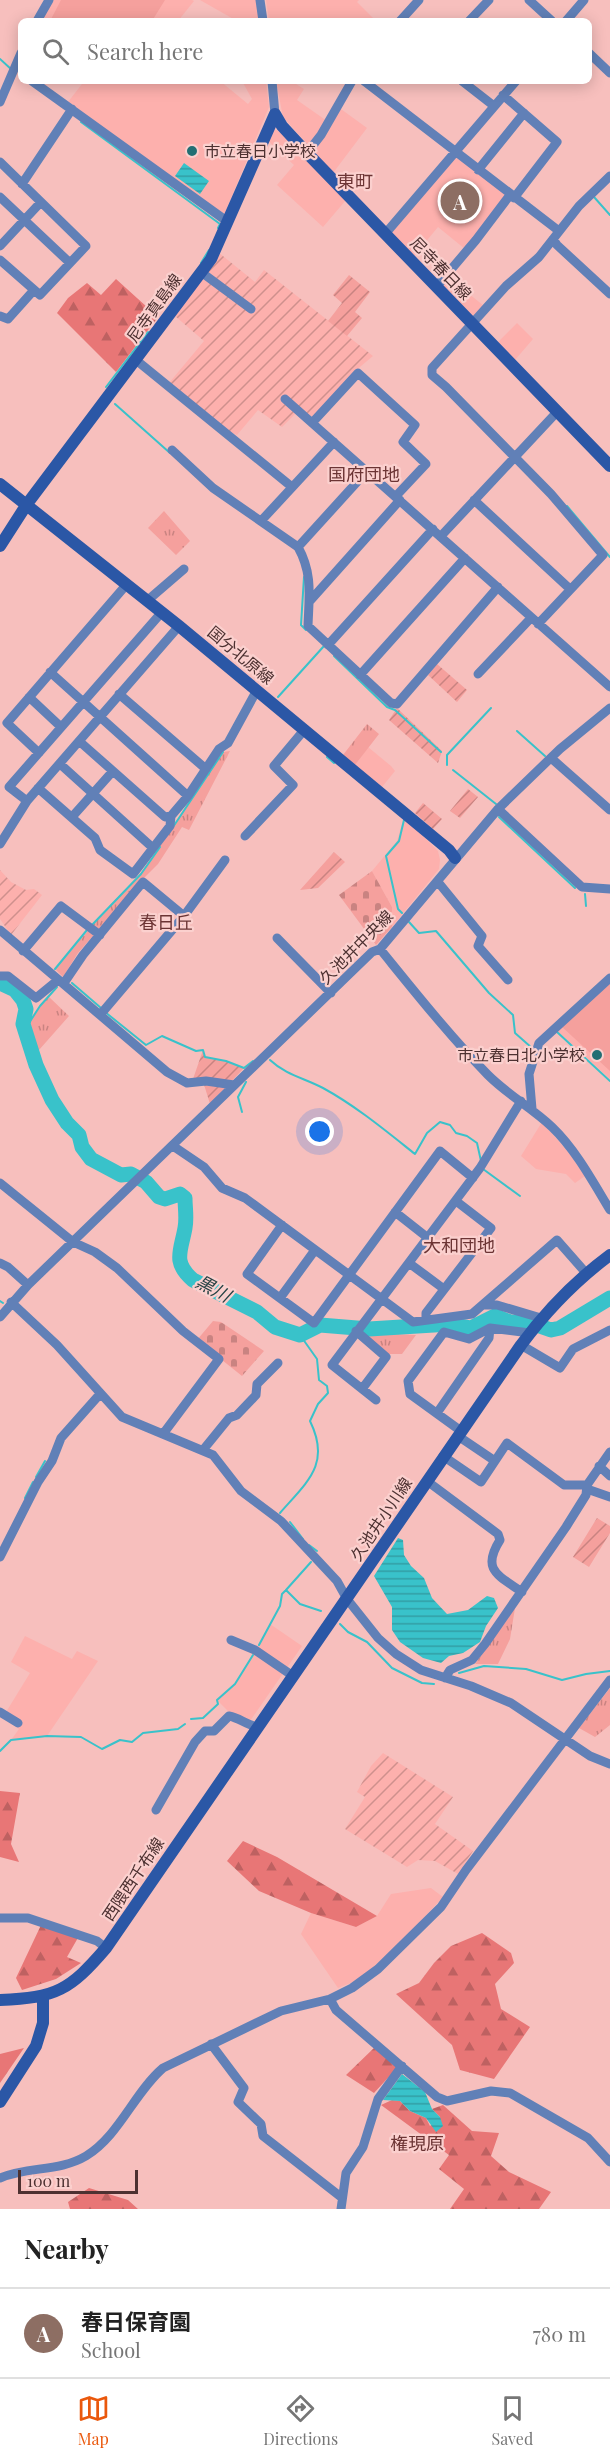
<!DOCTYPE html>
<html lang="en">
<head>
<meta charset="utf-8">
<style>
	:root { --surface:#fff; --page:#f6f6f6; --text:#222; --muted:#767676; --line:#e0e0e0; --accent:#ea580c }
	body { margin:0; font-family:"Playfair Display","Noto Sans JP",serif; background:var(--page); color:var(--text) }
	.scale { position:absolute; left:18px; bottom:15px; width:120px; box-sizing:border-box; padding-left:6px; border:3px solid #4d3131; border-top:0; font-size:16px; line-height:21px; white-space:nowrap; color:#4d3131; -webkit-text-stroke:4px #fbd0ce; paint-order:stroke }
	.you { position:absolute; left:320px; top:1132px; width:21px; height:21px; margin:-15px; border:4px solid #fff; border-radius:50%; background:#1a73e8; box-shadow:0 0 0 9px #1a73e833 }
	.badge { display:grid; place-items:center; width:39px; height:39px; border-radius:50%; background:var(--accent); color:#fff; font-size:20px; font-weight:700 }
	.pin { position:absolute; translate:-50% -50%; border:3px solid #fff; box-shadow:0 2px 6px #0006 }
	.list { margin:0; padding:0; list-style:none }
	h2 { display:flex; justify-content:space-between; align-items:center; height:78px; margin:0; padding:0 24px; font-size:26px }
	h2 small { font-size:20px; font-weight:400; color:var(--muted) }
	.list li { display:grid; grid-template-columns:39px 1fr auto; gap:18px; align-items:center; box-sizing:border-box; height:90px; padding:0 24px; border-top:2px solid var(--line) }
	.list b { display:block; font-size:22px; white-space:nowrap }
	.list p { margin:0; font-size:20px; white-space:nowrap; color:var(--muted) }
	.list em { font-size:20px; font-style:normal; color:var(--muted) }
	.icon { flex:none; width:33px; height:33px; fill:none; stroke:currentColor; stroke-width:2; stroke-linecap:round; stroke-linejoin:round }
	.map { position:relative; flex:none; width:610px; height:2209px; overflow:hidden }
	.search { position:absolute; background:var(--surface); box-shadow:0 3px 15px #0003; left:18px; right:18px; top:18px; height:66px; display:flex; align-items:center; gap:15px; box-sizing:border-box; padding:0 21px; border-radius:9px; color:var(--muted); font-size:22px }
	.sheet { height:168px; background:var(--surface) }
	nav { display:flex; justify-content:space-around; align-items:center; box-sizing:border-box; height:84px; border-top:2px solid var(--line); background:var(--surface); font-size:16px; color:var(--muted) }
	nav a { display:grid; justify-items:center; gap:3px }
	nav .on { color:var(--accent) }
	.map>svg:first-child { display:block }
	.built { fill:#fdb0ad }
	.industrial { fill:url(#industrial-furrows) }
	.grass { fill:url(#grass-tufts) }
	.forest { fill:url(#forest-firs) }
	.cemetery { fill:url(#cemetery-stones) }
	.garden { fill:url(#garden-furrows) }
	.pitch { fill:#f5a09d }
	.water { fill:url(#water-rules) }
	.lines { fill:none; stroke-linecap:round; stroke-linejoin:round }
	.stream { stroke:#39c2ca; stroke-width:2 }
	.river { stroke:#39c2ca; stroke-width:15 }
	.street { stroke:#6180b7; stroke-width:9 }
	.secondary { stroke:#2b57a6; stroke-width:12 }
	.poi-dot { fill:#236e73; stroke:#fbd0ce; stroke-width:2 }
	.labels { text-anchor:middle; stroke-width:4.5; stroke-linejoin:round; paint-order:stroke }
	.poi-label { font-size:16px; fill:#4d3131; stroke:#fbd0ce; text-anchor:start }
	.street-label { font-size:16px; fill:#4d3131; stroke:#fbd0ce }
	.neighbourhood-label { font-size:18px; fill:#6c3434; stroke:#fbd0ce }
	.water-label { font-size:18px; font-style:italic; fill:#264244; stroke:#fbd0ce }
</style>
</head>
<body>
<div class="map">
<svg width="610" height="2209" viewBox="0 0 610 2209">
	<defs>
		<pattern id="industrial-furrows" width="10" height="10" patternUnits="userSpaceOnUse" patternTransform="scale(1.5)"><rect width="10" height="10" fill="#fdb0ad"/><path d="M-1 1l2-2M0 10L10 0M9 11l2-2" fill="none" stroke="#cf908d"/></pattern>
		<pattern id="grass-tufts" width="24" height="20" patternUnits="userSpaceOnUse" patternTransform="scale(1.5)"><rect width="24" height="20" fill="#f5a09d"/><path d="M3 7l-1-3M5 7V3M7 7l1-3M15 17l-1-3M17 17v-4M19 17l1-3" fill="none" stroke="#c98381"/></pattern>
		<pattern id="forest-firs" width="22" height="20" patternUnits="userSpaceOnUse" patternTransform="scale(1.5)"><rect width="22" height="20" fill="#e87676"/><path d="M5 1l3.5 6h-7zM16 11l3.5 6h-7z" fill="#be6161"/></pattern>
		<pattern id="cemetery-stones" width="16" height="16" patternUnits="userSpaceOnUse" patternTransform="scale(1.5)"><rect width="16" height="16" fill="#f5a09d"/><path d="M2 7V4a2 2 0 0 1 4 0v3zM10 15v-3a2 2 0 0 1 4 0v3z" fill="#c98381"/></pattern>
		<pattern id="garden-furrows" width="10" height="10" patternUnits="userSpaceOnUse" patternTransform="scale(1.5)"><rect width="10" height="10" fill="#f5a09d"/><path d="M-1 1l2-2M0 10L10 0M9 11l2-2" fill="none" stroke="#c98381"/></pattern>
		<pattern id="water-rules" width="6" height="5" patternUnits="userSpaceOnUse" patternTransform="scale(1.5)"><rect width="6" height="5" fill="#39c2ca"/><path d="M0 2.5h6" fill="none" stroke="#329ea5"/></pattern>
	</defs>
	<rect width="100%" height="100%" fill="#f7bfbd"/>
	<path class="built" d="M52 0H192L194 1 178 21H41Z
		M200 0H256L259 21H237Z
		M266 0H359L357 2 373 18 370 21H269Z
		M79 81H220L248 104 252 99 242 81H266L269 107 224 215 68 102 82 84Z
		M276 81H298L296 84 304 89 297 100 327 121 334 104 367 128 333 173 283 117Z
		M276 130 281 133 346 200 323 227 277 185 294 165 267 140 272 131Z
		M456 157 508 196 465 249 438 227 414 256 390 231Z
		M448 277 484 306 475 319 441 284Z
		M517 323 533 339 515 360 498 342Z
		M368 747 391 766 395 771 382 787 355 765Z
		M404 817 438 851 440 860 439 869 392 927V907L372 871 397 841Z
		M610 982V1079L556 1030Z
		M542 1122 569 1153 585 1176 575 1183 566 1174 536 1169 521 1156Z
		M270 1624 302 1646 250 1721 232 1715 217 1700 235 1684Z
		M25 1636 72 1659 77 1651 98 1661 47 1736 11 1740 19 1729 3 1717 30 1673 11 1662Z
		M431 1888 443 1897 406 1937 370 1970 353 1982 338 1988 301 1934 311 1913 356 1927 377 1916 391 1894Z"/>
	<path class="industrial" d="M218 252 255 282 264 270 373 356 354 372 309 422 297 412 282 427 258 410 237 435 227 431 169 383 204 341 175 316Z
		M0 870 11 882 26 890 34 889 42 895 11 935 0 919Z
		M383 1753 453 1797 435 1824 473 1851 458 1874 435 1861 418 1860 407 1867 345 1829 365 1797 357 1792 371 1766Z"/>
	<path class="grass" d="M164 511 190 541 176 555 148 528Z
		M367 724 379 734 355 765 343 755Z
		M230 751 189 830 182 827 158 864 141 881 78 953 63 977 55 969 112 903 141 874 223 752Z
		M48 996 69 1016 39 1050 33 1043 29 1023Z
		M372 1333 416 1335 402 1354H388L366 1336Z
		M515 1608 510 1639 498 1664H475Z
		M610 1688V1725L595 1737 579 1728Z"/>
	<path class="forest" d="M116 279 158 317 116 372 57 313 68 298 87 283 101 295Z
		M0 1791 20 1793 11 1844 19 1862 0 1857Z
		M243 1841 277 1857 377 1916 356 1927 311 1913 259 1891 227 1861Z
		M42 1923 79 1936 67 1957 81 1963 56 1979 22 1990 16 1978Z
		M482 1933 511 1953 514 1963 495 1984 501 2009 530 2027 494 2079 460 2070 452 2045 396 1994 419 1983 434 1963 451 1946Z
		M375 2047 397 2068 374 2093 346 2075Z
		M24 2048 0 2083V2054Z
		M392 2100 400 2101 410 2111 426 2118 430 2126 440 2117 432 2109 443 2105 472 2131 499 2133 491 2156 509 2172 551 2192 539 2209H450L464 2189 439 2169 449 2155 381 2105Z
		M89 2188 128 2200 138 2209H70L68 2202Z"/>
	<path class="cemetery" d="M372 871 392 907V927L376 945 339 895Z
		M213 1321 221 1322 264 1351 242 1376 197 1340Z"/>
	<path class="garden" d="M349 275 370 292 355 312 362 318 347 336 328 321 342 303 333 295Z
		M437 664 467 690 457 702 428 675Z
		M397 708 442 751 438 763 389 720Z
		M468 789 478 797 460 818 450 811Z
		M423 803 442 819 433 829 415 813Z
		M334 852 345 862 318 888 300 890Z
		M203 1050 205 1057 226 1061 244 1068 210 1104 202 1078 193 1079Z
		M597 1518 610 1526V1533L589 1567 573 1557Z"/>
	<path class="pitch" d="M61 0H165L152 21H50Z
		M610 982V1071L561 1026Z"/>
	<path class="water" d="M184 163 209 181 200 194 175 176Z
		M398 1538 403 1540 404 1555 411 1566 424 1578 432 1598 447 1614 468 1610 487 1596 494 1598 498 1608 486 1626 480 1642 463 1653 449 1656 441 1663 423 1658 400 1642 392 1630V1607L374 1576Z
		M402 2074 425 2092 432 2109 440 2117 443 2126 436 2132 426 2118 410 2111 400 2101 383 2100Z"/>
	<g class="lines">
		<path class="stream" d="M0 59 12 70
			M81 122 220 224 218 228
			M594 197 610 215
			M201 263 209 250
			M106 387 148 332
			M115 404 170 453
			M567 506 610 557
			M304 577 301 625 306 630
			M334 656 387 707 395 710 441 752
			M278 697 324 646
			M517 731 545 756
			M327 757 334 763
			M447 765V755L491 708
			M453 770 496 804
			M499 817 575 888
			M173 827 223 752
			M585 894 586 906
			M402 913 398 909 386 856 399 841 404 820
			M409 922 419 933 436 931 489 993 513 1015 515 1033 532 1048
			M91 926 141 874 160 847
			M55 969 87 930
			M72 983 101 1008
			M105 1012 146 1045 162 1036 196 1051 203 1050 205 1057 226 1061 244 1068 253 1061
			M23 1024 29 1023 40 1006 57 987
			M557 1032 610 1081
			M270 1060C286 1075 304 1078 323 1088 356 1106 386 1131 415 1154L427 1133 440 1122 450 1125 456 1133 467 1136 477 1143 481 1161
			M242 1112 238 1097 246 1082
			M483 1169 520 1196
			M0 1301 3 1303
			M36 1477 45 1461
			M25 1498 33 1482
			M280 1513C308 1481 331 1464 310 1421L318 1404 328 1393 327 1386 319 1380 317 1359 300 1335
			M290 1522 303 1539
			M309 1545 317 1551
			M311 1562 286 1590 300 1604 321 1611
			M340 1624 348 1632 367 1642 392 1668 422 1683 434 1684
			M259 1645 280 1606 282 1594 286 1590
			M459 1673 484 1666 526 1669 562 1680 586 1674 610 1671
			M191 1719 203 1718 218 1704 217 1700 235 1684 253 1655
			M0 1751 11 1740 47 1736 81 1737 102 1749 120 1740 132 1742 143 1733 178 1729 185 1724"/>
		<path class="river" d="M0 983 15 990 23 1000 26 1009 23 1024 36 1065 52 1100 67 1123 79 1135 82 1147 91 1159 121 1175 131 1174 146 1182 159 1197 165 1199 180 1194 185 1198C185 1208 187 1218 185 1228 181 1251 172 1262 193 1280L257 1312 275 1327 300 1335 320 1325 369 1329 450 1324 471 1328 495 1316 510 1322H528L551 1330 560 1328 610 1298"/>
		<path class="street" d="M260 0 263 21
			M529 0 552 21
			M37 21 49 0
			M400 21 419 0
			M469 21 489 0
			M566 21 584 0
			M589 53 610 73
			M32 81 228 222
			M272 81 275 114
			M364 81 559 231
			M462 81 494 106
			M503 95 557 142 514 198
			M0 102 21 53
			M307 153 321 135 352 81
			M0 162 86 246 40 295 0 260
			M478 170 524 113
			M22 184 72 109
			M0 197 70 263
			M385 234 516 81
			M553 239 557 245 610 294
			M0 246 41 202
			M201 272 251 309
			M437 286 476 240 510 195
			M0 316 8 319 34 290
			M136 360 292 487
			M285 399 610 687
			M312 423 358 373 415 425 403 442 426 464 396 496
			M172 450 213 488 298 547C313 574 309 596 308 626L391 703 397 704 498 587
			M474 500 570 589
			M261 521 334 442
			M441 536 557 412
			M298 547 367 471
			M148 600 184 569
			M309 602 400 500
			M538 624 603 555 551 494 446 387 432 375V368L506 286 539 257 579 206 610 176
			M328 645 433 529
			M50 672 188 796
			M478 674 531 618
			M360 675 465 558
			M119 694 206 769
			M29 697 61 727
			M79 741 165 817 171 816
			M39 753 7 723 127 584
			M551 758 610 810
			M60 764 153 848
			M38 788 95 838 100 850 133 874 170 826 171 816 188 796 219 749 228 743 257 690
			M27 801 9 787 162 612
			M498 809 582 887 610 889
			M72 817 113 771
			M245 836 293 785 274 766 305 729
			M0 844 27 801 179 626
			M438 882 482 936 478 946 508 980
			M0 930 167 1072 187 1083 206 1081 234 1085
			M277 938 331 993
			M380 949C415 992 449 1035 488 1075 508 1095 532 1108 552 1127 576 1150 593 1182 610 1210
			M23 951 61 906 100 935
			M0 976H8L36 998 58 980
			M64 983 83 955 143 882 184 916
			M100 1015 184 916 225 860
			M532 1109 529 1074 539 1043 610 978
			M173 1146 204 1167 222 1188 245 1198 413 1322 472 1314 557 1240 586 1273
			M0 1183 73 1242 95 1252 117 1268 183 1331 219 1359 163 1434
			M395 1212 428 1238
			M282 1225 247 1274 314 1323 440 1151 473 1178
			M0 1263 8 1267 28 1285
			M409 1263 444 1289
			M280 1298 315 1250
			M11 1302 57 1345 122 1417 213 1455 241 1491 281 1521 337 1581 347 1599 378 1638 396 1654 421 1670 471 1686 511 1703 590 1756 610 1764
			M483 1305H497L541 1318
			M0 1317 28 1285 372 952 380 949 498 809 560 749 610 708
			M426 1320V1313L491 1228 456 1201
			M356 1331 386 1357 362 1389
			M521 1345 560 1368 573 1349 610 1330
			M376 1400 332 1365 480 1168 521 1101
			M437 1413 489 1338 490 1328
			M461 1431 410 1394 408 1381 444 1332 469 1339 490 1328 530 1333
			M458 1436 495 1461
			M203 1450 229 1418 237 1415 256 1395 257 1384 278 1363
			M443 1456 481 1482 507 1443 564 1485H587
			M599 1466 610 1476
			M427 1481 498 1534 500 1540C481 1570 498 1575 522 1592
			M587 1489 610 1497
			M0 1557 38 1482 52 1461 61 1438 100 1394
			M231 1640 255 1650 293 1676
			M445 1678 450 1670 472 1660 485 1644 566 1527 586 1495 587 1485 610 1452
			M0 1712 18 1723
			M156 1810 195 1742 205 1731H214L229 1716C240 1718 246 1725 258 1727
			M0 1918H28L97 1941 106 1948
			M330 1999 336 2010 437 2097 447 2101 491 2091 510 2093 588 2138 610 2162
			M211 2044 244 2088 238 2102 261 2124 263 2136 341 2197
			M0 2178C28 2166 59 2172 86 2156 119 2136 134 2093 163 2068L281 2011 330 1999 352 1988 378 1969 441 1907 466 1870 610 1680
			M341 2209 346 2173 363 2147 378 2099 402 2066"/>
		<path class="secondary" d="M275 114 282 126 307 153 610 466
			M0 484 179 626 449 850 455 858
			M0 546 27 504 211 259 275 114
			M0 2000C56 1998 70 1990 106 1948L521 1345C547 1310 575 1281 610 1255
			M0 2102 36 2046 43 2023V1997"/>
	</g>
	<g class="poi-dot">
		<circle cx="192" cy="151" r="6"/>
		<circle cx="597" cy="1055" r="6"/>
	</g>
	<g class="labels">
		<g class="poi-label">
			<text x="204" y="157">市立春日小学校</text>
			<text x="585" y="1061" text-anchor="end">市立春日北小学校</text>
		</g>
		<g class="street-label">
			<text transform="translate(441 268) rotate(46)" y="6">尼寺春日線</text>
			<text transform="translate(154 308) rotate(-54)" y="6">尼寺真島線</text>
			<text transform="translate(241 655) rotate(40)" y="6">国分北原線</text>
			<text transform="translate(356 947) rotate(-45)" y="6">久池井中央線</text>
			<text transform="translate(381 1519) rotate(-56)" y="6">久池井小川線</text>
			<text transform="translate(133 1879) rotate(-56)" y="6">西隈西千布線</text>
		</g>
		<g class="neighbourhood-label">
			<text x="355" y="188">東町</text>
			<text x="364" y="481">国府団地</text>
			<text x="166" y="929">春日丘</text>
			<text x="459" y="1252">大和団地</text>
			<text x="417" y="2150">権現原</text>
		</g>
		<g class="water-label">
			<text transform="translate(213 1289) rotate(28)" y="6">黒川</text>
		</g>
	</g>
</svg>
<div class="scale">100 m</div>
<div class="you"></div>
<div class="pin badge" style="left:460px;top:201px;background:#8d6e63">A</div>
<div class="search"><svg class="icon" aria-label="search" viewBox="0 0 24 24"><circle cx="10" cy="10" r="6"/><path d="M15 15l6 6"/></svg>Search here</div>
</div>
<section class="sheet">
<h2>Nearby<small></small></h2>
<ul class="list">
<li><span class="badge" style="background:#8d6e63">A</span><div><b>春日保育園</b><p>School</p></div><em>780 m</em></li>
</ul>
</section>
<nav>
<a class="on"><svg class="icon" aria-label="map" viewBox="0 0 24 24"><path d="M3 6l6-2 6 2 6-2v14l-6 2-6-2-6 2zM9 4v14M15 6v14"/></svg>Map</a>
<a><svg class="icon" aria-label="directions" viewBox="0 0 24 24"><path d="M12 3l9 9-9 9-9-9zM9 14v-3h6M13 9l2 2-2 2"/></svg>Directions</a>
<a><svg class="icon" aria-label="saved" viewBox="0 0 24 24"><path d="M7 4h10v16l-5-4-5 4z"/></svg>Saved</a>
</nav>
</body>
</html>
